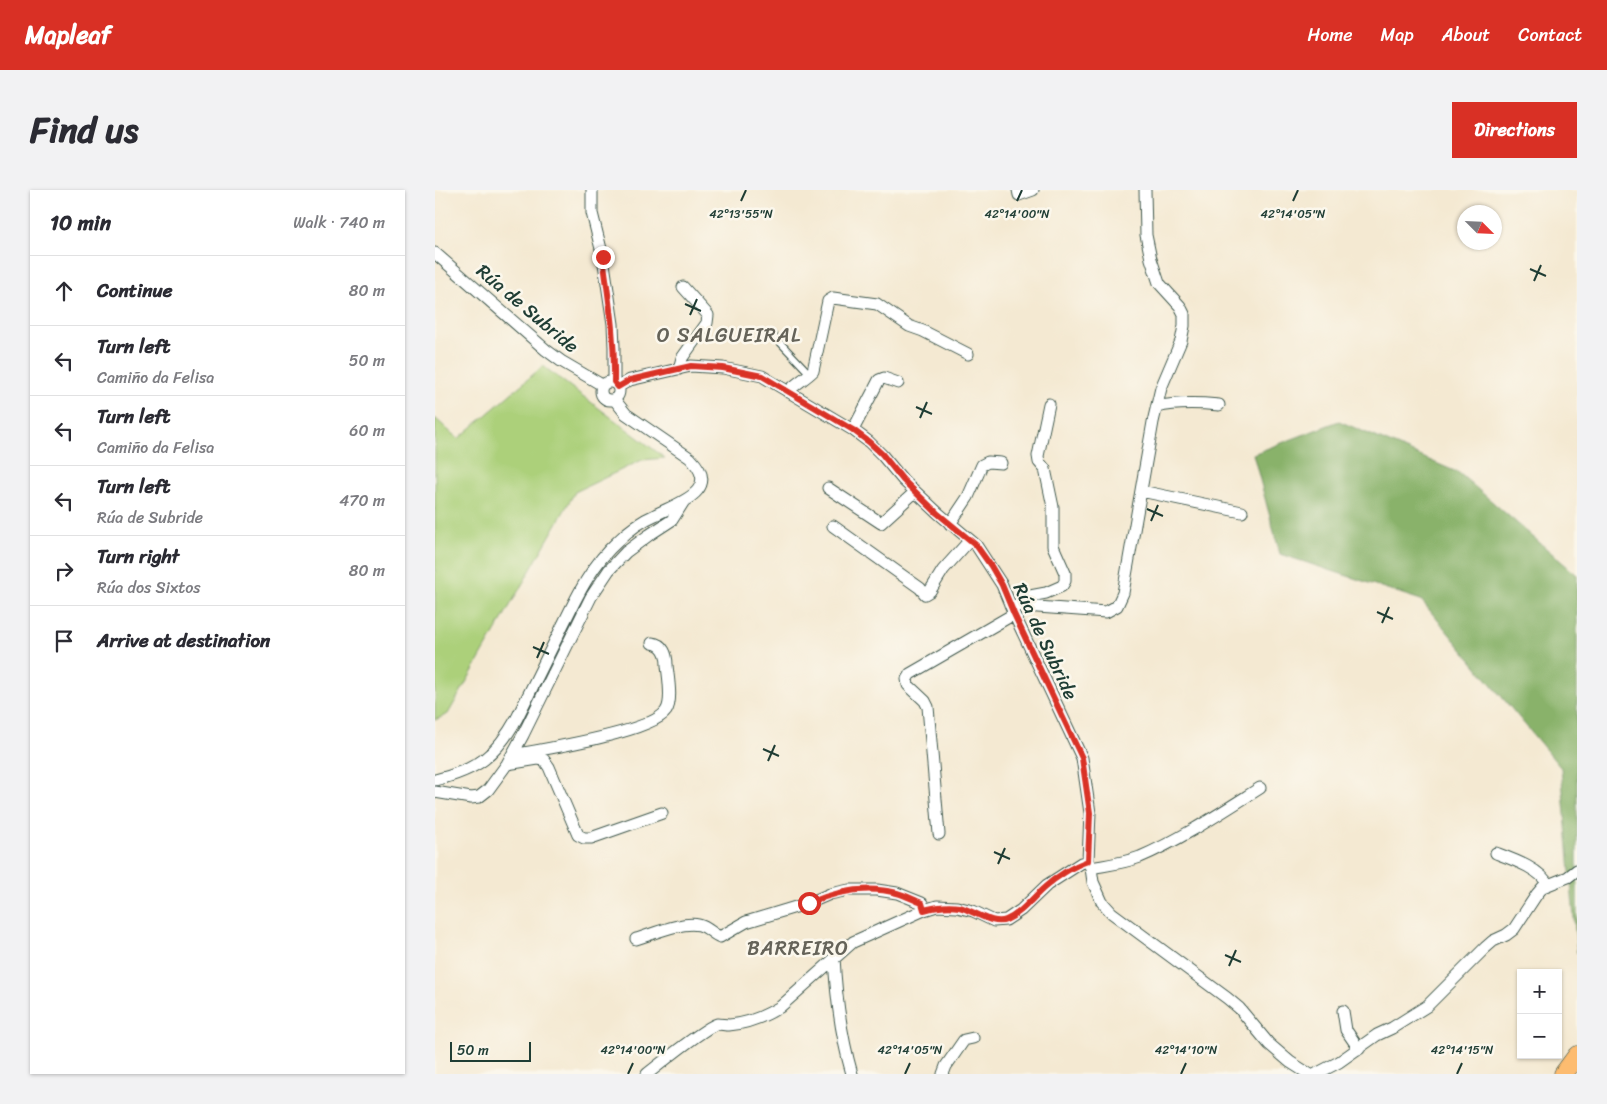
<!DOCTYPE html>
<html lang="en">
<head>
<meta charset="utf-8">
<style>
	:root { --surface:#fff; --page:#f2f2f3; --text:#2b2b33; --muted:#7c7c81; --line:#e1e1e2; --accent:#d93025 }
	body { margin:0; font-family:Sriracha,sans-serif; background:var(--page); color:var(--text) }
	.controls { position:absolute; right:15px; bottom:15px; display:grid; overflow:hidden; border-radius:0px; box-shadow:0 1px 4px #0004 }
	.controls button { width:45px; height:45px; display:grid; place-items:center; padding:0; border:0; border-bottom:1px solid var(--line); background:var(--surface); color:var(--text); font:25px sans-serif }
	.compass { position:absolute; left:1022px; top:15px; width:45px; height:45px; border-radius:50%; background:var(--surface); box-shadow:0 1px 4px #0004; rotate:114deg }
	.scale { position:absolute; left:15px; bottom:12px; width:81px; box-sizing:border-box; padding-left:5px; border:2px solid #1f3d34; border-top:0; font-size:14px; line-height:18px; white-space:nowrap; color:#1f3d34; -webkit-text-stroke:4px #fbf7ec; paint-order:stroke }
	.stop { position:absolute; width:15px; height:15px; margin:-11px; border:4px solid #d93025; border-radius:50%; background:#fff }
	.stop.end { background:#d93025; border-color:#fff; box-shadow:0 1px 5px #0008 }
	.list { margin:0; padding:0; list-style:none }
	h2 { display:flex; justify-content:space-between; align-items:center; height:65px; margin:0; padding:0 20px; font-size:21px }
	h2 small { font-size:16px; font-weight:400; color:var(--muted) }
	.list li { display:grid; grid-template-columns:32px 1fr auto; gap:15px; align-items:center; box-sizing:border-box; height:70px; padding:0 20px; border-top:1px solid var(--line) }
	.list b { display:block; font-size:19px; white-space:nowrap }
	.list p { margin:0; font-size:16px; white-space:nowrap; color:var(--muted) }
	.list em { font-size:16px; font-style:normal; color:var(--muted) }
	.icon { flex:none; width:28px; height:28px; fill:none; stroke:currentColor; stroke-width:2; stroke-linecap:round; stroke-linejoin:round }
	.map { position:relative; flex:none; width:1142px; height:884px; overflow:hidden; border-radius:0px }
	header { display:flex; align-items:center; gap:30px; box-sizing:border-box; height:70px; padding:0 25px; background:var(--accent); color:#fff }
	header strong { font-size:24px }
	nav { display:flex; gap:28px; margin-inline-start:auto; font-size:18px }
	.intro { display:flex; align-items:center; justify-content:space-between; box-sizing:border-box; height:120px; padding:0 30px }
	h1 { margin:0; font-size:35px }
	.button { padding:12px 22px; border-radius:0px; background:var(--accent); color:#fff; font-size:18px; font-weight:700 }
	main { display:flex; gap:30px; padding:0 30px }
	aside { flex:1; background:var(--surface); border-radius:0px; box-shadow:0 1px 4px #0004 }
	.map>svg:first-child { display:block }
	.green { fill:#acd07a; stroke:#668657 }
	.forest { fill:#89b26a; stroke:#54784f }
	.lines { fill:none; stroke-linecap:round; stroke-linejoin:round }
	.service-casing { stroke:#3f574c; stroke-width:8 }
	.minor-casing { stroke:#3f574c; stroke-width:13 }
	.primary-casing { stroke:#3f574c; stroke-width:19 }
	.service { stroke:#fff; stroke-width:5.5 }
	.minor { stroke:#fff; stroke-width:11 }
	.primary { stroke:#fdbc6f; stroke-width:18 }
	.route { stroke:#d93025; stroke-width:6 }
	.ticks { fill:none; stroke:#1f3d34; stroke-width:2 }
	.labels { text-anchor:middle; stroke-width:5; stroke-linejoin:round; paint-order:stroke }
	.street-label { font-size:19px; fill:#1f3d34; stroke:#fbf7ec }
	.neighbourhood-label { font-size:20px; letter-spacing:1px; fill:#656359; stroke:#fbf7ec }
	.ticks-label { font-size:12px; text-anchor:middle; fill:#1f3d34; stroke:#fbf7ec; stroke-width:5; stroke-linejoin:round; paint-order:stroke }
</style>
</head>
<body>
<header>
<strong>Mapleaf</strong>
<nav><a>Home</a><a>Map</a><a>About</a><a>Contact</a></nav>
</header>
<div class="intro"><h1>Find us</h1><a class="button">Directions</a></div>
<main>
<aside>
<h2>10 min<small>Walk · 740 m</small></h2>
<ul class="list">
<li><svg class="icon" aria-label="ahead" viewBox="0 0 24 24"><path d="M12 20V5M6 11l6-6 6 6"/></svg><div><b>Continue</b></div><em>80 m</em></li>
<li><svg class="icon" aria-label="left" viewBox="0 0 24 24"><path d="M17 20v-9H6M10 6l-5 5 5 5"/></svg><div><b>Turn left</b><p>Camiño da Felisa</p></div><em>50 m</em></li>
<li><svg class="icon" aria-label="left" viewBox="0 0 24 24"><path d="M17 20v-9H6M10 6l-5 5 5 5"/></svg><div><b>Turn left</b><p>Camiño da Felisa</p></div><em>60 m</em></li>
<li><svg class="icon" aria-label="left" viewBox="0 0 24 24"><path d="M17 20v-9H6M10 6l-5 5 5 5"/></svg><div><b>Turn left</b><p>Rúa de Subride</p></div><em>470 m</em></li>
<li><svg class="icon" aria-label="right" viewBox="0 0 24 24"><path d="M7 20v-9h11M14 6l5 5-5 5"/></svg><div><b>Turn right</b><p>Rúa dos Sixtos</p></div><em>80 m</em></li>
<li><svg class="icon" aria-label="arrive" viewBox="0 0 24 24"><path d="M6 21V4h12l-3 4 3 4H6"/></svg><div><b>Arrive at destination</b></div></li>
</ul>
</aside>
<div class="map">
<svg width="1142" height="884" viewBox="0 0 1142 884">
	<rect width="100%" height="100%" fill="#fbf7ec"/>
	<filter id="ink" filterUnits="userSpaceOnUse"><feTurbulence type="fractalNoise" baseFrequency=".02" numOctaves="2"/><feDisplacementMap in="SourceGraphic" scale="10" xChannelSelector="R" yChannelSelector="G"/><feConvolveMatrix kernelMatrix="1 2 1 2 8 2 1 2 1" color-interpolation-filters="sRGB"/></filter>
	<filter id="wash" filterUnits="userSpaceOnUse"><feTurbulence type="fractalNoise" baseFrequency=".0096" numOctaves="4" result="noise"/><feDisplacementMap in="SourceGraphic" scale="20" xChannelSelector="R" yChannelSelector="G"/><feGaussianBlur stdDeviation="1.12" result="paint"/><feColorMatrix in="noise" values="0 0 0 0 0 0 0 0 0 0 0 0 0 0 0 0 0 1.4 0 .05"/><feComposite in="paint" operator="in"/></filter>
	<g filter="url(#wash)">
		<rect width="100%" height="100%" fill="#f4e9d2"/>
		<path class="green" d="M108 176 230 268 207 270 140 302 13 524 0 530V228L23 249Z"/>
		<path class="forest" d="M904 231 1024 283 1142 385V763L1126 578 986 410 845 364 818 264Z"/>
	</g>
	<g filter="url(#ink)">
		<g class="lines">
			<g class="service-casing">
				<path id="service" d="M338 145 375 184"/>
			</g>
			<g class="minor-casing">
				<path id="minor" d="M157 0V23L168 67 178 134 179 157V192
					M583 0 584 5 598 0
					M0 63 111 160 126 171 167 195
					M244 179 247 168 272 133 273 125 248 97
					M166 201a9 9 0 1 1 18 0a9 9 0 1 1-18 0Z
					M183 197 195 190 256 176 288 178 327 186 418 240 434 252 447 265 468 290 503 323 541 355 567 395 579 424 647 568 655 623 653 671 656 678 658 692 667 712 677 723 792 808 804 818 834 854 855 872 874 884
					M353 202C361 193 370 189 378 181L393 111 398 108 442 114 474 136 488 141 533 164
					M722 217C742 212 763 213 784 215
					M418 240 444 190 449 188 463 193
					M393 298 446 333 480 302
					M706 301 807 322
					M515 334 533 307 547 275 553 272 566 273
					M398 336 485 398 490 404 495 401 508 380 535 350
					M575 415 671 422 682 416 688 403 718 232 726 198 746 151 749 136V124L745 116 724 93 716 69 711 45 710 0
					M592 417 593 409 595 406 611 403 627 396 630 391V383L618 356V317L610 279 604 272 603 266 614 214
					M77 565C105 560 217 542 231 521 238 511 233 487 232 475 232 464 228 454 217 453
					M72 574 103 569 109 570 114 577 143 645 149 648H156L227 623
					M0 590C42 580 61 566 82 528 96 500 110 471 124 443 140 410 155 376 183 351 193 341 206 331 220 325 243 313 288 301 255 268L191 224 179 209
					M0 602 36 608 44 607 53 600 72 574 88 545 156 407 174 380 191 362 214 345 237 330 249 311
					M504 644 493 517 490 511 473 495 472 489 475 484 579 424
					M1061 663C1077 669 1106 679 1113 695
					M656 678C672 675 689 673 705 667 745 650 787 622 825 598
					M201 749C218 744 247 731 264 735 273 737 277 744 285 747L311 732 374 713 395 704 414 700H442L462 703 487 713 489 720
					M399 767C401 806 406 846 417 884
					M908 821 911 840 924 859
					M212 884C225 874 270 837 282 834 286 834 290 835 294 835 311 834 330 826 345 817L418 752 489 720 502 716 522 717 538 721 559 731 571 730 586 720 612 695 646 673 653 671
					M508 884 511 876 529 850 538 848
					M881 884 904 872 942 845 957 838 992 816 1050 758 1058 751 1071 745 1079 739 1102 704 1108 697 1133 687 1142 680"/>
			</g>
			<g class="primary-casing">
				<path id="primary" d="M1128 884 1142 865"/>
			</g>
			<use href="#service" class="service"/>
			<use href="#minor" class="minor"/>
			<use href="#primary" class="primary"/>
		</g>
	</g>
	<g class="lines" filter="url(#ink)">
		<path class="route" d="M168 67C174 111 180 148 179 192L183 197 195 190 256 176 288 178 327 186 418 240 434 252 447 264 468 290 502 323 541 355 556 376 567 395 579 424 647 568 655 623 653 671C638 676 621 687 610 697 597 708 587 723 571 730 558 736 538 720 524 717 512 715 500 717 489 720L487 713C479 710 470 705 462 703 431 695 402 701 374 713"/>
	</g>
	<path class="ticks" d="M306 11 311 0M582 11 587 0M858 11 863 0M1095 79 1111 86M1099 91 1106 75M250 114 266 121M255 125 262 109M481 217 497 224M485 228 492 212M712 319 728 326M716 331 723 315M942 422 958 429M947 433 954 417M98 457 114 464M102 468 109 452M328 559 344 566M333 571 340 555M559 662 575 669M563 674 570 658M790 765 806 772M794 776 801 760M193 884 198 873M470 884 475 873M746 884 751 873M1022 884 1027 873"/>
	<g class="labels">
		<g class="street-label">
			<text transform="translate(93 118) rotate(40)" y="7">Rúa de Subride</text>
			<text transform="translate(611 451) rotate(65)" y="7">Rúa de Subride</text>
		</g>
		<g class="neighbourhood-label">
			<text x="294" y="152">O SALGUEIRAL</text>
			<text x="363" y="765">BARREIRO</text>
		</g>
	</g>
	<g class="ticks-label">
		<text x="306" y="28">42°13'55"N</text>
		<text x="582" y="28">42°14'00"N</text>
		<text x="858" y="28">42°14'05"N</text>
		<text x="198" y="864">42°14'00"N</text>
		<text x="475" y="864">42°14'05"N</text>
		<text x="751" y="864">42°14'10"N</text>
		<text x="1027" y="864">42°14'15"N</text>
	</g>
</svg>
<div class="controls">
<button>+</button>
<button>−</button>
</div>
<svg class="compass" viewBox="-18 -18 36 36"><path d="M0-13l5 13h-10z" fill="#e53935"/><path d="M0 13l5-13h-10z" fill="#7c7c81"/></svg>
<div class="scale">50 m</div>
<div class="stop" style="left:374px;top:713px"></div>
<div class="stop end" style="left:168px;top:67px"></div>
</div>
</main>
</body>
</html>
